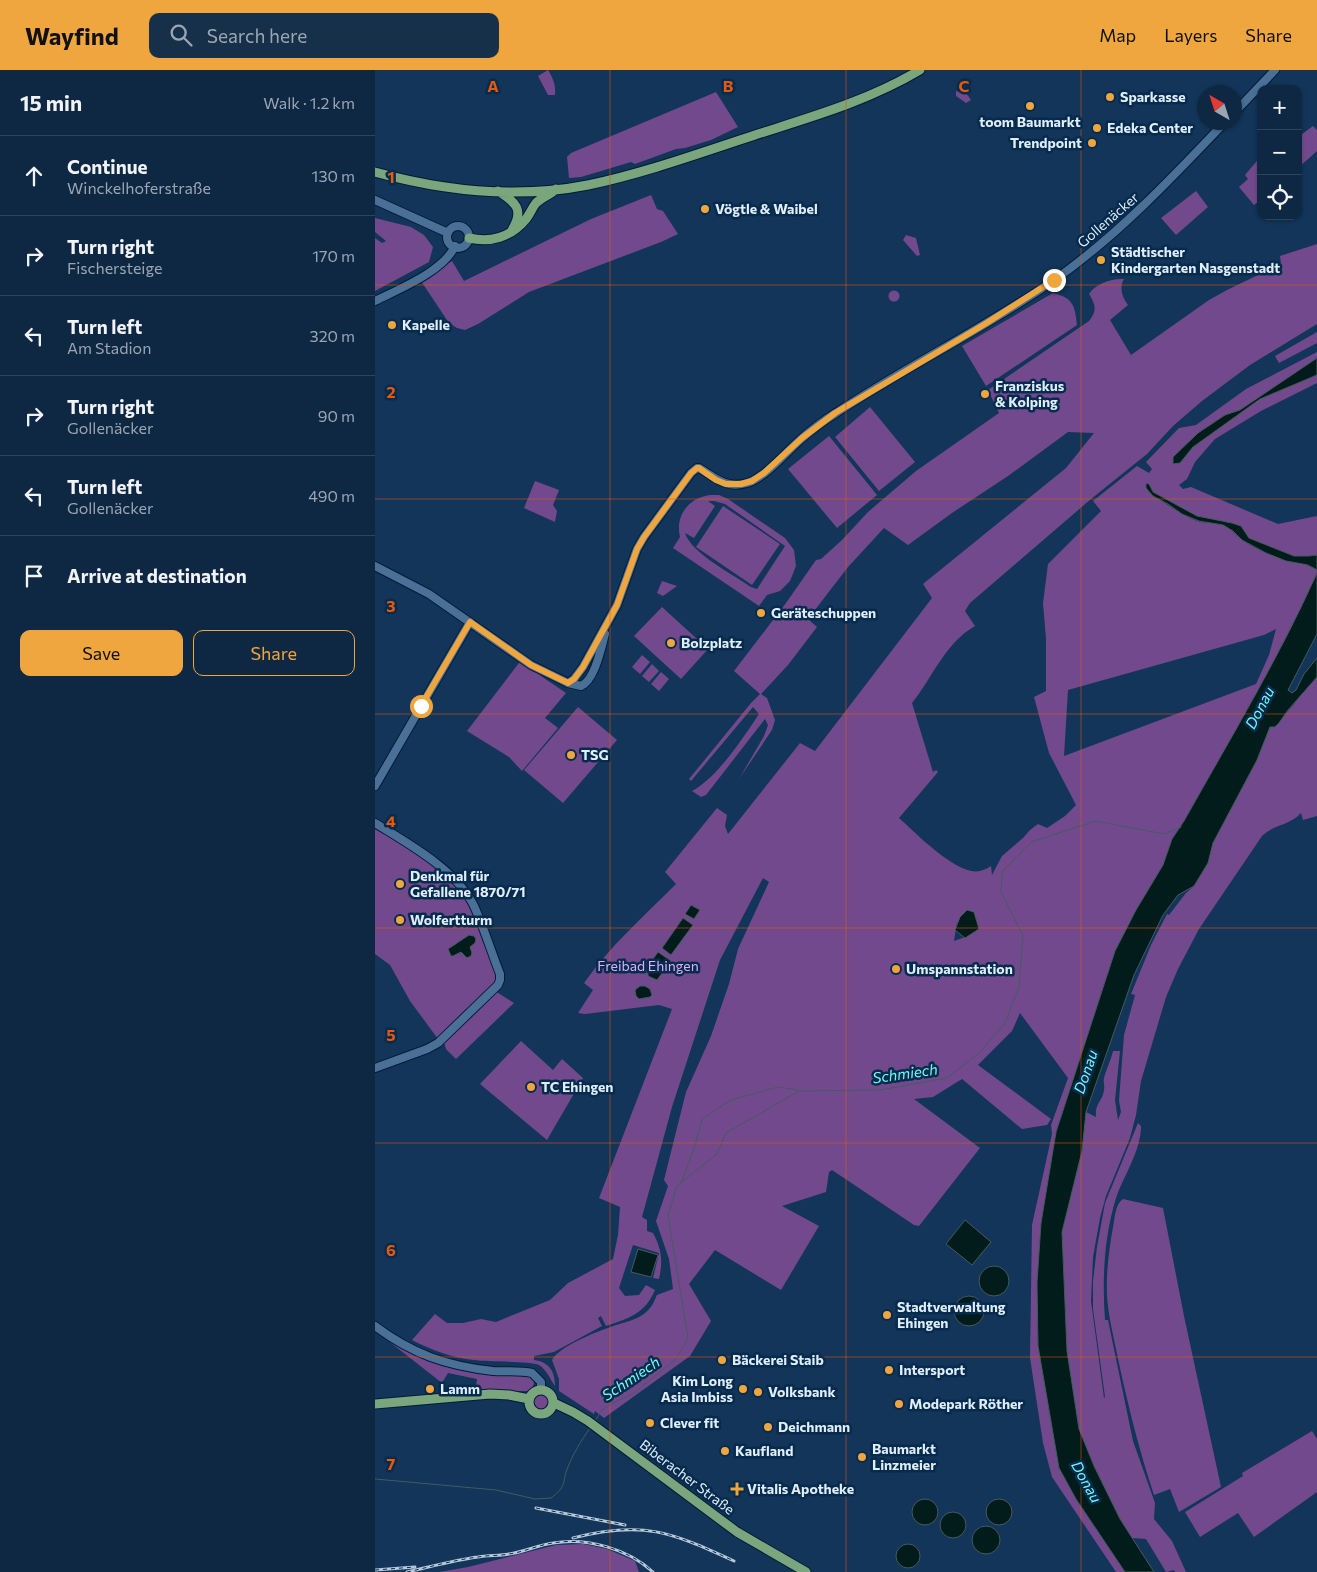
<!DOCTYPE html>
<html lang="en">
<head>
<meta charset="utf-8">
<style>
	:root { --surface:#0e2843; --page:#17304a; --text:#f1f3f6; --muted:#9ba6b2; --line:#2e445c; --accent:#f0a63f }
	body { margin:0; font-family:Commissioner,sans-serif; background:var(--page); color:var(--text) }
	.controls { position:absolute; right:15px; top:15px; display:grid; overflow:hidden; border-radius:10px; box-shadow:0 1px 4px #0004 }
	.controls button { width:45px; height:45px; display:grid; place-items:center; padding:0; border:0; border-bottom:1px solid var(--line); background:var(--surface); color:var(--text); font:25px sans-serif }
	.compass { position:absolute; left:822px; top:15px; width:45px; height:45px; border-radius:50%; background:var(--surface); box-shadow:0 1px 4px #0004; rotate:321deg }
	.stop { position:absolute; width:15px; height:15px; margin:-11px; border:4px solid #f0a63f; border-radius:50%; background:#fff }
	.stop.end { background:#f0a63f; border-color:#fff; box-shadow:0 1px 5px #0008 }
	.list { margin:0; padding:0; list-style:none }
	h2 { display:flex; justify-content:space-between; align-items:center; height:65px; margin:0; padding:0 20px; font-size:21px }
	h2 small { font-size:16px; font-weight:400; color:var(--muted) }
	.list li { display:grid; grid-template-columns:32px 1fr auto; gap:15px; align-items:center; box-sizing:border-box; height:80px; padding:0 20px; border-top:1px solid var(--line) }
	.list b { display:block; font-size:19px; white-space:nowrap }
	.list p { margin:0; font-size:16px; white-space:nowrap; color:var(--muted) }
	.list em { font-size:16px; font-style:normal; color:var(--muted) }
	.actions { display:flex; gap:10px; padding:15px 20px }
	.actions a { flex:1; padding:11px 0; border:1px solid var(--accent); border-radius:10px; text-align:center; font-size:18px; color:var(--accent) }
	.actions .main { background:var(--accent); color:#111 }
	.icon { flex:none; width:28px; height:28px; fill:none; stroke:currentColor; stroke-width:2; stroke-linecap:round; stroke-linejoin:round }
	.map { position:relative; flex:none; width:942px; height:1502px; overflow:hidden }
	header { display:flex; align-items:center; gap:30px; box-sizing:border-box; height:70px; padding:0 25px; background:var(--accent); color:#111 }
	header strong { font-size:24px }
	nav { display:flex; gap:28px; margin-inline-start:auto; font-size:18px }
	.search { width:350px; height:45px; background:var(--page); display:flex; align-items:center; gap:12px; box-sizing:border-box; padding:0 18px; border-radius:10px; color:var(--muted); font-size:19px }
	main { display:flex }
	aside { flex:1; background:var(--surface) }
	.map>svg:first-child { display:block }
	.green { fill:#73498d; fill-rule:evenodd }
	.water { fill:#011c1b; stroke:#445b5e }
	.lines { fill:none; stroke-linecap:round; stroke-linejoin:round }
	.stream { stroke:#445b5e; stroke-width:1 }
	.tertiary-casing { stroke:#031c36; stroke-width:10 }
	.primary-casing { stroke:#031c36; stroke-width:11 }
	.tertiary { stroke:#4b7097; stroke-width:8 }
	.primary { stroke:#7aa67e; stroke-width:9 }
	.rail-casing { stroke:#b7c8da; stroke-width:3 }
	.rail { stroke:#062b4d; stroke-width:1; stroke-dasharray:4; stroke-linecap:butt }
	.route { stroke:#f0a63f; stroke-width:6 }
	.grid { fill:none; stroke:#e8590c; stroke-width:1; stroke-opacity:0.55 }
	.poi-dot { fill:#f0a63f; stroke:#062b4d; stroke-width:2 }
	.labels { text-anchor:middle; stroke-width:5; stroke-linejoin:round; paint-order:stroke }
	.poi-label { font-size:14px; font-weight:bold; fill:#e0edfa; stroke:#062b4d; text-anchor:start }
	.street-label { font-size:14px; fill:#e0edfa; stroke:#062b4d }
	.park-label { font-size:14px; fill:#deaffe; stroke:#062b4d }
	.water-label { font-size:15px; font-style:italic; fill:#72f9f3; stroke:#062b4d }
	.grid-label { font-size:16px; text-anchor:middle; font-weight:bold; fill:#e8590c; stroke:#062b4d; stroke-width:5; stroke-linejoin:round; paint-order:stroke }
</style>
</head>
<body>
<header>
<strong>Wayfind</strong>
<div class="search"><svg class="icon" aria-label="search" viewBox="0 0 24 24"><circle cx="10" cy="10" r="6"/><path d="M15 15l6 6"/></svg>Search here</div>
<nav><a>Map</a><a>Layers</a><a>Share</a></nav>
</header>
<main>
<aside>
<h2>15 min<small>Walk · 1.2 km</small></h2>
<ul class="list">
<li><svg class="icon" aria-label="ahead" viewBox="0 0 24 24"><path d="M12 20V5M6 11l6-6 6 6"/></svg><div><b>Continue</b><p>Winckelhoferstraße</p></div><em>130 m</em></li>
<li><svg class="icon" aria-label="right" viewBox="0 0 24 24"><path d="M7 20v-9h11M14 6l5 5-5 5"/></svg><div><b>Turn right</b><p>Fischersteige</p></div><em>170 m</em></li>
<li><svg class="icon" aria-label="left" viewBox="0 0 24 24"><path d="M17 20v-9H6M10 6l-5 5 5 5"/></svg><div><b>Turn left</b><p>Am Stadion</p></div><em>320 m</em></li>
<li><svg class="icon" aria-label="right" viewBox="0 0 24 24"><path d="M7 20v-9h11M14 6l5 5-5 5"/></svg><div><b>Turn right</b><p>Gollenäcker</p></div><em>90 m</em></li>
<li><svg class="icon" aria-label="left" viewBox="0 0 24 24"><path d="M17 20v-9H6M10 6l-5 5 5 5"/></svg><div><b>Turn left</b><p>Gollenäcker</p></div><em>490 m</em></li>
<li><svg class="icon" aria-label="arrive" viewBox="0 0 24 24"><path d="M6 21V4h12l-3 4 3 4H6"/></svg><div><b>Arrive at destination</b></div></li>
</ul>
<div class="actions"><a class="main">Save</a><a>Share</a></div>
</aside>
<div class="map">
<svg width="942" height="1502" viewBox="0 0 942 1502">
	<rect width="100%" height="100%" fill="#123559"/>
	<path class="green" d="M173 0C178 8 181 15 180 25H173L163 6Z
		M581 21 591 23 596 30 591 33 581 26Z
		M341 22 363 57 336 70 310 78 301 79 260 94 256 92 206 107 194 108 192 87 196 83Z
		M938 56 942 60V81L923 98V67Z
		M886 86V130L879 135 864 117 873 109 870 105Z
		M821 121 833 137 801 165 786 148Z
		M276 125 282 139 288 141 303 164 286 172 154 222 103 254 90 260 82 258 74 253 46 211 77 191 89 211 216 149Z
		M0 148 36 157 49 165 58 177 54 192 0 221V168L7 173 11 171 0 162Z
		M531 165 541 168 545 185 542 186 528 170Z
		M942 174V254L875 295 827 331 798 356 772 384 716 429 595 533 590 541 600 556C570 573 558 607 537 633L558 702 561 700 563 702 524 748C541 763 582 806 605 801 609 800 613 798 616 796L617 805 627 786 648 768 655 760 663 754 672 758 690 746 701 735 674 683 659 627 671 621V569L668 533 673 494 726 441 718 431 762 396 774 403 777 399 771 392 804 358 821 355 871 319 942 282V288L865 340 850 345 823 363 805 393 818 377 885 329 942 305V313L886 341 840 369 820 392 812 409 804 415 808 419 816 417 903 454 942 446V485L934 486H919L873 468 866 456 857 453 822 446 778 422 774 414 778 426C793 434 806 445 822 451 831 454 841 452 849 455 857 459 860 465 867 470 874 475 883 479 891 483 908 490 927 491 942 500V503C904 589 855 669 809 751L797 769 788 795 761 840 740 881 681 1062 666 1153 662 1213 663 1276 684 1398 701 1429 750 1502H741L677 1407 668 1373 655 1288 657 1155 677 1064 676 1055 693 1008 645 943 637 961 603 995 676 1049 672 1055 647 1059 587 1009 558 1027 539 1029 605 1078 544 1156 539 1155 457 1100 454 1102 451 1122 407 1136 444 1156 406 1220 340 1180 314 1214 336 1251 315 1286 229 1348 220 1341 219 1344 184 1321V1309L177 1290C184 1277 218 1263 233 1258 247 1252 265 1251 275 1238 278 1235 280 1229 282 1225L298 1219 294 1189 281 1151 293 1116 289 1110 311 1022 336 966 354 914 363 879 394 812 388 808 345 890 297 1037 267 1147 272 1150V1161L278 1163C287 1180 288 1191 284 1209L278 1208 284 1183 258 1175 244 1218 250 1226 264 1225 271 1215 280 1220C270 1244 254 1248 231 1256L226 1246 223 1248 227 1256 179 1282 159 1286V1290C174 1292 180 1301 180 1316 175 1309 172 1300 164 1295 156 1291 112 1292 99 1290 77 1288 57 1280 37 1270L60 1244 72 1253H88L106 1249 121 1252 175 1230 193 1213 238 1189 243 1165 245 1137 224 1128 297 939 284 935 210 944 203 943 218 920 209 913C235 876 269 846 301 814L290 802 342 738 352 745 350 756 353 764 425 673 440 681 557 528 548 514 691 398 719 363 693 362 633 406 577 443 533 475 509 458 473 497 433 549 442 557 413 595 386 624 392 628 400 650 397 660 364 709 389 666 393 655 390 649 331 725 326 727 317 721C342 708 368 668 384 644L378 637 316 711 314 709 376 633 385 624 359 601 411 533 441 490 446 489 467 470 493 442 541 401 624 343 613 320 714 251C722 241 721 235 714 224 720 214 737 208 749 209 744 218 747 227 753 235L735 250 756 285 834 230 852 220 906 194 905 186ZM901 559 894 585 881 614 689 686 693 620 889 565ZM582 852 590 867 579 871Z
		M513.5 226a5.5 5.5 0 1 1 11 0a5.5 5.5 0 1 1-11 0Z
		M678 223C698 228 700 235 702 255L611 316 587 276Z
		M942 262V273L904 293 900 286Z
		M495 337 540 392 504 421 460 367Z
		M454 366 502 425 462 458 413 399Z
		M160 411 184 420 178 435 182 441 180 452 149 438Z
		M335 425H344L353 429 410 468 419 480 421 496 415 511 405 521 392 525 384 536 298 478 305 467C300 446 313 428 335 425ZM333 431H339L350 434 410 476 382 519 376 517C359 505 316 483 310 463L319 468 340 436Z
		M348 436 405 474 377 515 321 477Z
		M287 511 302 516 288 526 282 523Z
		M287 537 333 579 306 609 259 566Z
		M267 585 275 592 265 604 257 597Z
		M147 589 164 599 166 606 191 623 170 648 183 658 147 701 134 687 92 661Z
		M277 594 284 601 274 612 267 606Z
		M286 602 294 609 284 621 276 614Z
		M942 607V746L928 750 926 743C914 756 899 754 887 766L824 859 803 899 791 927 766 1011 761 1045 755 1068 731 1126 725 1148 718 1187 716 1231 729 1328 730 1327 718 1239V1211L722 1177 730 1133 763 1053 766 1056C766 1081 749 1105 741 1128 729 1168 727 1209 730 1250H733L758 1371 780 1433 779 1449 797 1471 811 1502H800L799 1500 791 1502 771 1469 757 1468 745 1449 719 1396 704 1359 692 1281 687 1162 707 1081 711 1042 721 1047C720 1032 727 1033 729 1020 730 1016 728 1012 729 1008 731 1000 736 990 738 981H745L740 1030 743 1050 746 1042 744 1031 745 1017 749 965 760 925 756 924 776 875 792 844 794 845 811 823 819 816 833 793 838 773 882 690 895 657C911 649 927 621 942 607Z
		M203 637 242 670 188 733 149 700Z
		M4 755 53 786 98 835 125 910 63 969 35 931 15 895 0 884V760Z
		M120 921 139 933 81 989 71 979 69 972Z
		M146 971 178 1000 187 989 208 1008 172 1070 105 1014Z
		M748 1129 788 1138 809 1246 846 1417 804 1442 795 1419 779 1425C764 1380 753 1335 743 1289 739 1268 733 1246 732 1225 731 1202 734 1180 738 1157 740 1148 740 1134 748 1129Z
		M3 1261C20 1272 38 1285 57 1291 86 1301 118 1302 148 1305L155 1307 159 1311C159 1316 157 1319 152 1321H120L80 1324 75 1319 101 1317 102 1309 73 1303 67 1313 2 1262Z
		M156 1331a10 10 0 1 1 20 0a10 10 0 1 1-20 0Z
		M937 1361 942 1369V1422L879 1467 863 1443 825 1467 810 1442 868 1406 867 1403Z
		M208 1474 232 1479 260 1491 264 1502H64L93 1497 181 1475Z"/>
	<path class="water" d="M942 288V305L885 329 818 377 805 393 798 394V387L823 363 850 345 865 340Z
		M771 413 774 414 778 422 822 446 857 453 866 456 874 468 919 486H934L942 485V500L933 495 911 491 891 483 867 470 858 461 848 455 824 451 807 444 793 434 778 426 771 418Z
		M942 503V564L913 620 917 623 921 620 929 604 942 588V607L913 640 904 653 900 657H895L882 690 838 773 833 793 819 816 803 825 788 845 759 905 711 1042 707 1081 687 1162 692 1281 704 1359 719 1396 745 1449 779 1502H750L701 1429 684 1398 663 1276 662 1213 666 1153 681 1062 740 881 761 840 788 795 797 769 809 751C855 669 904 588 942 503Z
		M316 835 325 840 319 849 310 844Z
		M592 840 599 842 604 859 590 868 580 860 585 847Z
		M308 848 318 855 296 885 287 878Z
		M94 865 99 866 101 869 100 873 95 877 97 883 96 886 92 888 86 882 78 886H76L73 879Z
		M283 882 296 891 282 910 273 906V900L271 899Z
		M265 916H270L275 919 277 925 275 927 264 929 261 926 260 920Z
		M590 1150 616 1172 597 1195 571 1174Z
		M263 1179 283 1185 276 1207 256 1202Z
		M604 1211a15 15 0 1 1 30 0a15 15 0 1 1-30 0Z
		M579 1241a15 15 0 1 1 30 0a15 15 0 1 1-30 0Z
		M611 1442a13 13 0 1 1 26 0a13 13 0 1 1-26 0Z
		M537 1442a13 13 0 1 1 26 0a13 13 0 1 1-26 0Z
		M565 1455a13 13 0 1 1 26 0a13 13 0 1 1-26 0Z
		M597 1470a14 14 0 1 1 28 0a14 14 0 1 1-28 0Z
		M521 1486a12 12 0 1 1 24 0a12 12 0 1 1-24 0Z"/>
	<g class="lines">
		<path class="stream" d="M306 1113 319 1079 327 1049 356 1030 403 1017 423 1020
			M220 1351 227 1340 240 1332 258 1324 301 1289 313 1268 293 1145 302 1116 342 1084 351 1063 424 1021 505 1020 572 1008 605 982 630 953 644 917 648 866 626 822 627 802 656 772 721 751 789 764 806 757
			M0 1409 121 1420 160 1429 176 1428C193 1415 186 1414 193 1397 198 1384 206 1371 215 1358"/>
		<g class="tertiary-casing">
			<path id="tertiary" d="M859 43 900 0
				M0 130 73 163
				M72 167a11 11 0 1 1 22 0a11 11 0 1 1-22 0Z
				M0 231C24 219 69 201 80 176
				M0 496 54 524 156 595 193 613 206 616C220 610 226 578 230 564
				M193 613 199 609 208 597 242 535 262 479 269 467 316 403 322 398H324C341 408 351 419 372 413 391 407 410 383 425 370 436 360 448 351 461 343 532 296 608 259 678 211 742 166 796 109 850 52
				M0 716 95 552
				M0 753C32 773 82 800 99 836 109 858 116 881 125 904V910L123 915 63 973 52 979 0 998
				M0 1256C37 1284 72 1296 118 1301 131 1302 145 1300 157 1303L166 1312V1319"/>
		</g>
		<g class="primary-casing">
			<path id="primary" d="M0 102C69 121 142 129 213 115 270 103 325 83 380 65 436 47 493 31 545 0
				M123 121C140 132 150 139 137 160
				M94 168C116 173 136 167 151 149 155 144 157 138 161 133 167 127 175 125 181 119
				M154 1332a12 12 0 1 1 24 0a12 12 0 1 1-24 0Z
				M179 1333 198 1342 213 1351 362 1462 431 1502
				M0 1334 115 1324 134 1325 154 1329"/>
		</g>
		<use href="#tertiary" class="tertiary"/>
		<use href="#primary" class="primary"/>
		<g class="rail-casing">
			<path id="rail" d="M161 1438 250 1455
				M198 1468C268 1450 296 1462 359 1491
				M0 1500 40 1497
				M32 1502C55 1497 79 1490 103 1487 113 1485 124 1486 134 1484 149 1482 163 1475 178 1473 212 1467 253 1479 278 1502"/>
		</g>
		<use href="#rail" class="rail"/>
	</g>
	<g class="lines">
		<path class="route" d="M46 636 95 552 156 595 193 613 199 609 208 597 242 535 262 479 269 467 316 403 322 398H324L341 410 351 414H366L377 411 389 403 427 368 460 343 610 254 679 210"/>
	</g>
	<path class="grid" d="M235 0V1502M471 0V1502M706 0V1502M0 215H942M0 429H942M0 644H942M0 858H942M0 1073H942M0 1287H942"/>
	<g class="poi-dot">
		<circle cx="735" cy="27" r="5"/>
		<circle cx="655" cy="36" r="5"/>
		<circle cx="722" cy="58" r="5"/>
		<circle cx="717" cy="73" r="5"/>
		<circle cx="330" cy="139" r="5"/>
		<circle cx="726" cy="190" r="5"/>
		<circle cx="17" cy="255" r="5"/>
		<circle cx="610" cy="324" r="5"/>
		<circle cx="386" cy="543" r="5"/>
		<circle cx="296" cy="573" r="5"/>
		<circle cx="196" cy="685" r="5"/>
		<circle cx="25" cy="814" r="5"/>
		<circle cx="25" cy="850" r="5"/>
		<circle cx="521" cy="899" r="5"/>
		<circle cx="156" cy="1017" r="5"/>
		<circle cx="512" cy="1245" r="5"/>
		<circle cx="347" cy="1290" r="5"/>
		<circle cx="514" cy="1300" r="5"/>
		<circle cx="55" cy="1319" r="5"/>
		<circle cx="368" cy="1319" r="5"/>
		<circle cx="383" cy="1322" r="5"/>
		<circle cx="524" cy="1334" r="5"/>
		<circle cx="275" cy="1353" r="5"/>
		<circle cx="393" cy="1357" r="5"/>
		<circle cx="350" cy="1381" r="5"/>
		<circle cx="487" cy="1387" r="5"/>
		<path d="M359.5 1411.5h5v5h5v5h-5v5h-5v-5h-5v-5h5z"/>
	</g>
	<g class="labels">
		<g class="poi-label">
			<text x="745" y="32">Sparkasse</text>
			<text x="655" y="57" text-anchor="middle">toom Baumarkt</text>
			<text x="732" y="63">Edeka Center</text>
			<text x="707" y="78" text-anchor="end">Trendpoint</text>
			<text x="340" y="144">Vögtle &amp; Waibel</text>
			<text x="736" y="187">Städtischer<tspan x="736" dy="16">Kindergarten Nasgenstadt</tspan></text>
			<text x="27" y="260">Kapelle</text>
			<text x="620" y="321">Franziskus<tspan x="620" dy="16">&amp; Kolping</tspan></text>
			<text x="396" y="548">Geräteschuppen</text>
			<text x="306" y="578">Bolzplatz</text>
			<text x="206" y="690">TSG</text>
			<text x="35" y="811">Denkmal für<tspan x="35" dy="16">Gefallene 1870/71</tspan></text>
			<text x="35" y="855">Wolfertturm</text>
			<text x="531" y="904">Umspannstation</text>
			<text x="166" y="1022">TC Ehingen</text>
			<text x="522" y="1242">Stadtverwaltung<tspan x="522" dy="16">Ehingen</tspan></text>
			<text x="357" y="1295">Bäckerei Staib</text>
			<text x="524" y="1305">Intersport</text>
			<text x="358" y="1316" text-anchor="end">Kim Long<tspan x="358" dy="16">Asia Imbiss</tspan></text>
			<text x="65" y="1324">Lamm</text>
			<text x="393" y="1327">Volksbank</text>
			<text x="534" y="1339">Modepark Röther</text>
			<text x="285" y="1358">Clever fit</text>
			<text x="403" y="1362">Deichmann</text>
			<text x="497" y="1384">Baumarkt<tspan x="497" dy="16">Linzmeier</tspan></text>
			<text x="360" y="1386">Kaufland</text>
			<text x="372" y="1424">Vitalis Apotheke</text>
		</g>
		<g class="street-label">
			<text transform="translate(733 150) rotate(-41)" y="5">Gollenäcker</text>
			<text transform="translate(312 1407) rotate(37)" y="5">Biberacher Straße</text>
		</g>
		<g class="park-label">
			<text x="273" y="901">Freibad Ehingen</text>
		</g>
		<g class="water-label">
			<text transform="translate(885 638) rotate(-62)" y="5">Donau</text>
			<text transform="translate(711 1002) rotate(-71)" y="5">Donau</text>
			<text transform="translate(530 1004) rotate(-8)" y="5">Schmiech</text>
			<text transform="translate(256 1309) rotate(-34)" y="5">Schmiech</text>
			<text transform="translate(711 1412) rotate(61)" y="5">Donau</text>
		</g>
	</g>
	<g class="grid-label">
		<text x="118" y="22">A</text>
		<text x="353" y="22">B</text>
		<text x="589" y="22">C</text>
		<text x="16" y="113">1</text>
		<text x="16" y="328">2</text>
		<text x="16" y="542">3</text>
		<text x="16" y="757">4</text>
		<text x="16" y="971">5</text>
		<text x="16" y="1186">6</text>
		<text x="16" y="1400">7</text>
	</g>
</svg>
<div class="controls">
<button>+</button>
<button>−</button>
<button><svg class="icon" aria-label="locate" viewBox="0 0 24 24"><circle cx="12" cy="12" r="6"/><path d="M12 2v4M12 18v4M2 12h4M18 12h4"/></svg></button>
</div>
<svg class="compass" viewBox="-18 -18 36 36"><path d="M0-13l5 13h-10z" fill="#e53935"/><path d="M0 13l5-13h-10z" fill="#9ba6b2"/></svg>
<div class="stop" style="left:46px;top:636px"></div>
<div class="stop end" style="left:679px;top:210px"></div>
</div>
</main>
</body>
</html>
